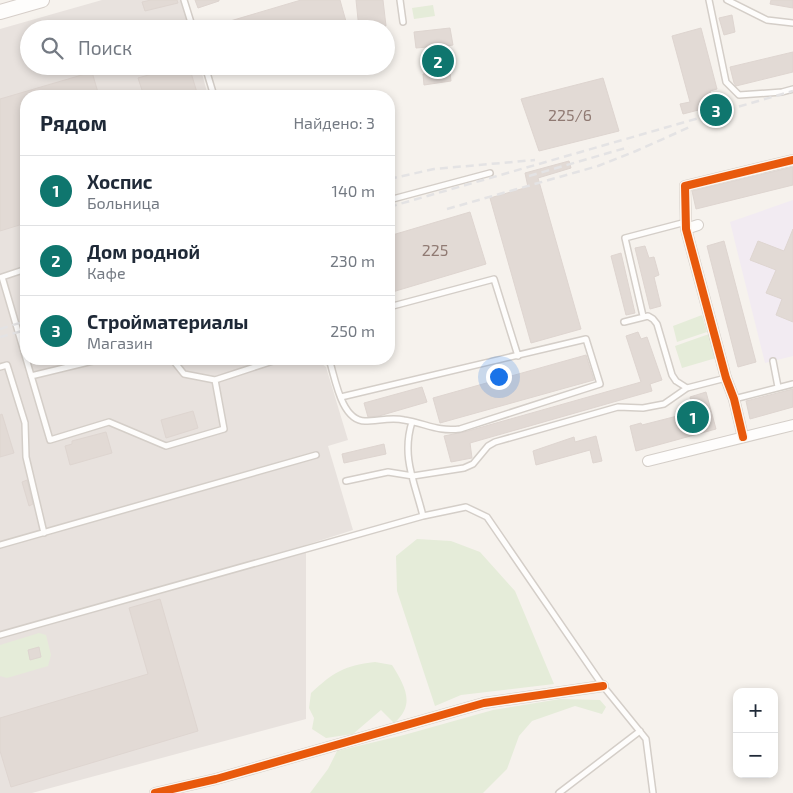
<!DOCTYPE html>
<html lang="ru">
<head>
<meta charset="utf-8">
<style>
	:root { --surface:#fff; --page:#f6f6f7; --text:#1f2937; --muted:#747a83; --line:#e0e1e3; --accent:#0f766e }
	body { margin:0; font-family:"Exo 2",sans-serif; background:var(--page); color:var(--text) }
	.controls { position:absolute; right:15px; bottom:15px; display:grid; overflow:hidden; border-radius:10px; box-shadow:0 2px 8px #0003 }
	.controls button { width:45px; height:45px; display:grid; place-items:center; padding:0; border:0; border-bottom:1px solid var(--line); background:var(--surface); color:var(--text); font:25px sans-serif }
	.you { position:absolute; left:498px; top:376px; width:18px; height:18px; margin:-12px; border:4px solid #fff; border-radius:50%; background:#1a73e8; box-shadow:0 0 0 8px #1a73e833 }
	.badge { display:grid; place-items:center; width:32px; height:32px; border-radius:50%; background:var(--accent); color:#fff; font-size:16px; font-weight:700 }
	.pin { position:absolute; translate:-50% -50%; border:2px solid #fff; box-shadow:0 1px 5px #0006 }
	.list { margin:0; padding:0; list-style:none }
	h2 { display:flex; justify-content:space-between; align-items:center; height:65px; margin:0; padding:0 20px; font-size:21px }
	h2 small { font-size:16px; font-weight:400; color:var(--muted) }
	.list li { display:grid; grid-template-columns:32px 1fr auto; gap:15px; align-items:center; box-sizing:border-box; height:70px; padding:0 20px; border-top:1px solid var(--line) }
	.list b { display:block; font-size:19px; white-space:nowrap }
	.list p { margin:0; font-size:16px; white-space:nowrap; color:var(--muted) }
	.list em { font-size:16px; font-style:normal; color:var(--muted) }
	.icon { flex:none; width:28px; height:28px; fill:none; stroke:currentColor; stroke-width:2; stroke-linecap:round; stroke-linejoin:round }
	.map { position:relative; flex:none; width:793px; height:793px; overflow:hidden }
	.search { position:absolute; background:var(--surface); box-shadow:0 2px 8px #0003; left:20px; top:20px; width:375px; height:55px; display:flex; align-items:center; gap:12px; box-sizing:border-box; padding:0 18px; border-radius:28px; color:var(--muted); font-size:19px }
	.panel { position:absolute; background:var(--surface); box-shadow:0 2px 8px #0003; left:20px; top:90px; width:375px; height:275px; border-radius:20px }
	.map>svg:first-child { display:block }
	.industrial { fill:#e8e2de }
	.education { fill:#f2ebf2 }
	.green { fill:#e5ecd9 }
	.building { fill:#e2dad5; stroke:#ded5d0 }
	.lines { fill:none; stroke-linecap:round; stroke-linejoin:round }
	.service-casing { stroke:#d4cec8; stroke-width:8 }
	.minor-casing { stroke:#d4cec8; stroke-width:12 }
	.secondary-casing { stroke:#d6cec9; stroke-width:16 }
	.service { stroke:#fefdfc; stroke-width:5 }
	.minor { stroke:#fefdfc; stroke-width:10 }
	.secondary { stroke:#fefdfc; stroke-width:14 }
	.rail { stroke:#e4e3e4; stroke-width:2.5; stroke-dasharray:8 5; stroke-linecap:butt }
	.cycleway-casing { stroke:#fdf6ef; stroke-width:11 }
	.cycleway { stroke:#e8590c; stroke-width:8 }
	.labels { text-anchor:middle; stroke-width:4; stroke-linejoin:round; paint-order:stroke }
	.number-label { font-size:16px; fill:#907a73 }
</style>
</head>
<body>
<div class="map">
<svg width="793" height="793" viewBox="0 0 793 793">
	<rect width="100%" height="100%" fill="#f6f2ed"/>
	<path class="industrial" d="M102 0H182L190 29H29V66H200L208 96H26V359H315L326 367 348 440 328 446 353 530 306 545V719L32 793H0V29Z"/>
	<path class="education" d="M793 200V356L765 363 730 222Z"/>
	<path class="green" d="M433 5 435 16 414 19 412 8Z
		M702 315 707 332 677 342 673 326Z
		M709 334 716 358 682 368 675 346Z
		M417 539 451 541 480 552 515 591 554 684 461 695 435 706 397 591 396 556Z
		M39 633 46 635 51 655 48 666 7 678 0 676V645Z
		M375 662 392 665C405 686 416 705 394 723L381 710 353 734 326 738 312 729 314 718 309 708 311 693C334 672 343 666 375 662Z
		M560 699 600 700 606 707 602 714 575 706 532 721 519 736 507 769 483 793H310L328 769 337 751 404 735 493 710Z"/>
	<path class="building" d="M151 0H177L178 3 145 11 142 2Z
		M195 0H219V1L198 8Z
		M301 0H340L347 25 334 29H210V27Z
		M356 0H383L386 26 359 29Z
		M771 0H793V8L770 4Z
		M732 15 735 32 724 35 719 18Z
		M450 28 453 45 447 46 451 81 424 85 423 74 430 73 427 47 416 48 414 32Z
		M701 28 717 89 710 91 714 106 683 114 680 104 690 102 672 36Z
		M793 52V72L736 86 734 83 730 67Z
		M180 66H189L198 96H144L138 78Z
		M92 72 99 96H26V223L0 231V99Z
		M603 78 619 131 539 151 521 99Z
		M569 161 571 168 538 178 581 329 531 343 490 198 528 187 525 173Z
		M793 167V185L696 209 692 191Z
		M470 212 486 264 389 293V236Z
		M793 229V322L776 315 782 299 766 293 776 270 750 260 758 241 784 251Z
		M724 241 756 362 738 367 707 246Z
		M645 246 649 258 654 257 659 275 654 277 661 306 650 309 635 248Z
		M621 253 635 313 626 315 611 256Z
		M638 332 641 339 647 337 662 380 650 384 652 391 470 443 472 458 451 462 444 436 468 431 641 382 626 336Z
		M586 355 594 380 440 423 433 398Z
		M422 387 427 402 379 416 368 417 364 403Z
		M793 389V407L750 419 746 401Z
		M706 392 716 429 636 451 630 426 641 423 642 425 693 412 690 397Z
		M193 411 198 428 166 438 161 420Z
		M2 414 14 453 0 457V415Z
		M106 432 112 453 70 465 65 446 72 444V441Z
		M596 436 602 461 593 463 590 450 536 465 533 451 574 437 575 442Z
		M384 444 386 454 344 463 342 454Z
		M27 480 33 504 29 506 22 482Z
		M160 599 198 731 11 787 0 751V718L148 674 129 608Z
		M39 647 41 657 30 660 28 650Z"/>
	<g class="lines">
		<g class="service-casing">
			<path id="service" d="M184 0 193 29
				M400 0 403 22
				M709 0 726 82 739 95 782 92 793 89
				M727 0 767 20 793 23
				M205 66 214 96
				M389 200 490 173
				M26 269 2 277 50 440 109 422 166 446 224 429 215 380 279 359
				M389 307 494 279 518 356
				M643 316 625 238 686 222
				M624 322 648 316 653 319 657 324 672 375 676 381 687 388
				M172 359 184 374 215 380
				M329 359C335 377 341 421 365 421 378 421 391 417 404 420 425 423 437 432 460 429L600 384 586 339 341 397
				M773 361 778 387
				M0 367 7 365 25 423 26 457 44 533
				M31 376 101 359
				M734 399 793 384
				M412 422C401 457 415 483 423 516
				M346 481 388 472 413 476 464 468 473 464 488 446 495 442 618 407 643 408 664 404 687 388 726 378
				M0 545 316 455
				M0 635 423 516 466 507 487 517 603 686 646 739 653 793
				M559 793 640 731"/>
		</g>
		<g class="minor-casing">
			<path id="minor" d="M686 229 698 225
				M743 437 734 399 726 378 686 229 685 186 793 160
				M648 461 793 425
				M155 793 216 779 484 703 603 686"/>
		</g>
		<g class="secondary-casing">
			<path id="secondary" d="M0 12 42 0"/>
		</g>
		<use href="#service" class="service"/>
		<use href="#minor" class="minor"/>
		<use href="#secondary" class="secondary"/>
		<path class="rail" d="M529 176 629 147
			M389 179 434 169 535 160
			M389 207 793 91
			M447 209 598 166 636 151 692 126
			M0 329 26 321
			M0 337 26 330"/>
		<g class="cycleway-casing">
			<path id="cycleway" d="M743 437 734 399 726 378 686 229 685 186 793 160
				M155 793 216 779 484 703 603 686"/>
		</g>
		<use href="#cycleway" class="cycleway"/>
	</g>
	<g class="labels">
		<g class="number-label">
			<text x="570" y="121">225/6</text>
			<text x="435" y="256">225</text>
		</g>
	</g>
</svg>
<div class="controls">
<button>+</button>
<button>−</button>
</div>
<div class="you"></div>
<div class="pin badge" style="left:693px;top:417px">1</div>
<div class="pin badge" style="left:438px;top:61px">2</div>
<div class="pin badge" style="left:716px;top:110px">3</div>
<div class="search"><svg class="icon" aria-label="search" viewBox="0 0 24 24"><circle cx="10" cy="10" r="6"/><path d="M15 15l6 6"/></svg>Поиск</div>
<section class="panel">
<h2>Рядом<small>Найдено: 3</small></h2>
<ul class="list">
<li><span class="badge">1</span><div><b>Хоспис</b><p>Больница</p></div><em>140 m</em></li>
<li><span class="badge">2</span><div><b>Дом родной</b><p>Кафе</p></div><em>230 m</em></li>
<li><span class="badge">3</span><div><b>Стройматериалы</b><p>Магазин</p></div><em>250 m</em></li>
</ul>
</section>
</div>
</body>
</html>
